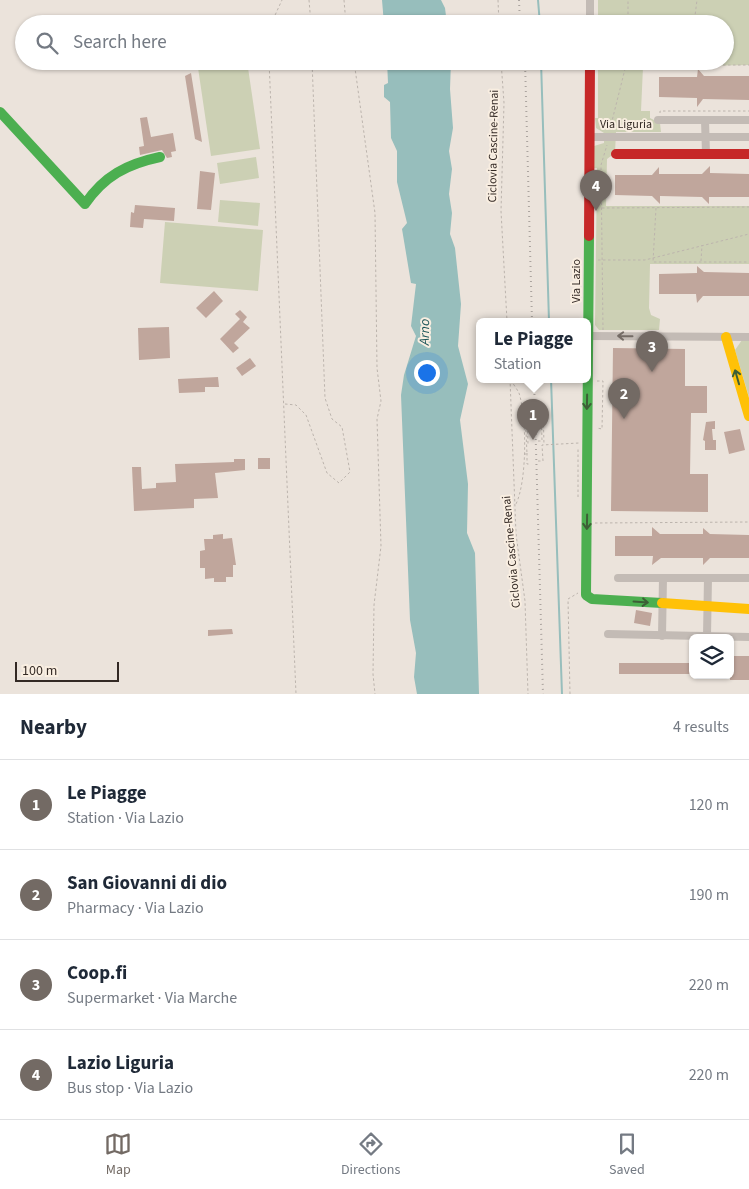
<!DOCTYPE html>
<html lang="en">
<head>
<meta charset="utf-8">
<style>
	:root { --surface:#fff; --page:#f6f6f7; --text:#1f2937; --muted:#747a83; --line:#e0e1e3; --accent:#736a64 }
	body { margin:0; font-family:"Source Sans 3",sans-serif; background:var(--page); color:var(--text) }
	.controls { position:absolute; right:15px; bottom:15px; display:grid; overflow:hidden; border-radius:8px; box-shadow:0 1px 4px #0004 }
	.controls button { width:45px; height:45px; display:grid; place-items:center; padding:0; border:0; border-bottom:1px solid var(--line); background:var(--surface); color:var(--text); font:25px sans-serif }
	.scale { position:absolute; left:15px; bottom:12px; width:104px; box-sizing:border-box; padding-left:5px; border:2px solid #332924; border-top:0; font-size:14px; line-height:18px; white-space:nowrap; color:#332924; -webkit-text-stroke:4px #f9eee1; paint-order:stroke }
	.you { position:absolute; left:426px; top:372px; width:18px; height:18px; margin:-12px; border:4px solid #fff; border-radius:50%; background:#1a73e8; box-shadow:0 0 0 8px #1a73e833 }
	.badge { display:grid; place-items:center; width:32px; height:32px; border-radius:50%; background:var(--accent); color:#fff; font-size:16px; font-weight:700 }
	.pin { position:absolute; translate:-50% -41px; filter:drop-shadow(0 1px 2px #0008) }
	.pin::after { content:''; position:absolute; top:26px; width:18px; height:15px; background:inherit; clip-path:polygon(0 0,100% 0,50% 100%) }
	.popup { position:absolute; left:476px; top:318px; width:115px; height:65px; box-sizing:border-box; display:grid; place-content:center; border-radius:8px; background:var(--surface); filter:drop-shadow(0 1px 4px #0005); font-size:16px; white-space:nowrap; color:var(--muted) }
	.popup b { font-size:19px; color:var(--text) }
	.popup::after { content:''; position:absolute; left:50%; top:100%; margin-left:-10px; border:10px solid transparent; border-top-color:var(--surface) }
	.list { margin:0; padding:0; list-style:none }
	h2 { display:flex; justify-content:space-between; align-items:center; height:65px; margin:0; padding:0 20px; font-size:21px }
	h2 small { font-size:16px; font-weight:400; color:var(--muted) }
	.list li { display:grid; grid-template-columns:32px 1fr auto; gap:15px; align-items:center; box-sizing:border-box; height:90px; padding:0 20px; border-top:1px solid var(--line) }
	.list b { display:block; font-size:19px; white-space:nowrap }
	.list p { margin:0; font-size:16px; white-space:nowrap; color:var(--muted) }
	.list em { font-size:16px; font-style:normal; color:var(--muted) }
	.icon { flex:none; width:28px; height:28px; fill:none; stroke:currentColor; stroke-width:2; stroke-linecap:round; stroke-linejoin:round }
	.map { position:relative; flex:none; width:749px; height:694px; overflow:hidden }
	.search { position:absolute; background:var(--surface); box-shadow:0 1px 4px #0004; left:15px; right:15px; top:15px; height:55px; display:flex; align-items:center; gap:12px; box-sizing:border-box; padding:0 18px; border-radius:28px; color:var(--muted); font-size:19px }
	.sheet { height:425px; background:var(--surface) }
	nav { display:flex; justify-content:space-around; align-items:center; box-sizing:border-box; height:70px; border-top:1px solid var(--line); background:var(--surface); font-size:14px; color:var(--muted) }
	nav a { display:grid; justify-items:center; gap:2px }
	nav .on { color:var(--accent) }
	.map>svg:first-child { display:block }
	.green { fill:#ccd0b4 }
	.water { fill:#97bebc }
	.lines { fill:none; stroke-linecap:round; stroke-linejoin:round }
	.stream { stroke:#97bebc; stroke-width:2 }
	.building { fill:#c0a69c }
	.path { stroke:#bcb4ad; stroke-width:1; stroke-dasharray:2.5 2.5; stroke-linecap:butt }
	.street { stroke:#c3bbb5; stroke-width:8 }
	.fast { stroke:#4caf50; stroke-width:10 }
	.slow { stroke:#ffc107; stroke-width:10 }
	.jam { stroke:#c62828; stroke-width:10 }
	.rail { stroke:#aba49f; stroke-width:2; stroke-dasharray:1 4; stroke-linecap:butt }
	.oneway { stroke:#746b65 }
	.oneway2 { stroke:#3d5f36 }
	.labels { text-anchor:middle; stroke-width:4; stroke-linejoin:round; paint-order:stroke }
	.street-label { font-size:12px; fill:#332924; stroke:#f9eee1 }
	.water-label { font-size:14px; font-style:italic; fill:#195356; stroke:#f9eee1 }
</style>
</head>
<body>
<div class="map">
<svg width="749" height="694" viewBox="0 0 749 694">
	<rect width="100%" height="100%" fill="#ebe3db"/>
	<path class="green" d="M598 0H749V65L643 67 641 111H650V118L660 123 661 132H616L615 153 607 159 606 206H749V264H650L649 308 651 315 660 319 659 330H599L595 325 597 168H593L594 146 604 143V133L596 128 595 118H598V61H725V24H598Z
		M197 61H247L260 149 211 156Z
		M256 157 259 178 220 184 217 163Z
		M220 200 260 203 258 226 218 222Z
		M165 222 263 230 258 291 160 283Z
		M742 340H749V397L735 350Z"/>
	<path class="water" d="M382 0H441L445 8 447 24H384Z
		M387 61H451L450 89 453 128 449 151 452 169 449 194 452 213 450 234 455 248 461 304 458 346 468 384 460 420 468 484 467 533 475 553 479 694H417L414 677 416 653 410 620 401 395 404 375 416 336 411 326 416 284 411 283 402 229 407 223 397 182V151L391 138 390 102 384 97V85L388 83Z"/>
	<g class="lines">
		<path class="stream" d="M538 0 540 24
			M541 61 549 321
			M551 379 562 694"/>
	</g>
	<path class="building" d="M698 69 704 76H749V100L703 99 697 107V98L659 97V77H697Z
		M191 73 202 142 195 139 185 76Z
		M147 117 151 137 173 133 176 151 171 152 172 157 167 158 162 150 140 155 139 147 144 146 140 118Z
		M710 166V173L749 174V197H709V204L702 197 660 196V204L652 196 615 195V175H652L659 167V174H702Z
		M200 171 215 173 211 210 197 209Z
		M135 205 175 208 174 221 144 219 143 228 130 227 131 212 134 213Z
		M697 266 704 272 749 273V296H703L697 303 696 294H659V274L697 273Z
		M214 291 223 301 206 318 196 308Z
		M240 310 247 317 243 322 250 328 234 343 239 348 233 353 220 339 240 319 235 314Z
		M169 327 170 358 139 360 138 328Z
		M613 348 685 349V386H707V413H691L690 474H708V512L611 511Z
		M250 358 256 366 242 376 236 368Z
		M218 377 219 387H205V392L179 393 178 379Z
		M715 421V429H712L713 440H716V450H705V441L703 440 706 422Z
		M740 429 745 450 729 454 724 432Z
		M258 458H270V469H258Z
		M234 459H245V470L215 473 218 498 194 499V508L134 511 132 467H141L142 489 156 488V483L176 482 175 464 234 462Z
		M652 527 660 534H703V528L710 534 749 535V558H710L703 565V558H661L652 565 653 556H615V536H652Z
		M223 534V539L232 538 236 565H233V577H226V582H214V578L205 579V568H200V551L205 550 204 539H213V535Z
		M636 610 652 613 650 626 634 623Z
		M232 629 233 634 208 636V630Z
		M730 656H749V680H730Z
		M619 663H693V674H619Z"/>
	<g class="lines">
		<path class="path" d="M309 0 311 24
			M344 0 346 24
			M498 0 499 24
			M271 24 282 0
			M628 24V0
			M694 24 697 0
			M269 61 296 694
			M354 61 375 213 377 368 381 401 377 419 381 546 374 605 373 674 375 694
			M501 61 504 103 501 211 507 321
			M598 65H749
			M660 113V111H749
			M610 129 627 61
			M602 208 749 207
			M656 208 653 262H749
			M598 260H645L749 234
			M701 261 702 245
			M603 330 601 165 607 145
			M510 379 516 534 525 601 528 694
			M511 380C513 384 517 389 519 393 527 418 527 481 516 504
			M597 381H603L602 429 597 428
			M285 404 296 405 306 415 327 473 339 483 350 472 342 427 332 419 325 398 312 61
			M527 411 528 445
			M538 441H542L541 406H543L544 445
			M527 453V464H529
			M524 454H527L525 411H527
			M538 461H543L542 445 579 443
			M578 497V447
			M595 523 749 522
			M570 694 568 599 578 593"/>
		<path class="street" d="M590 24V0
			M658 120H749
			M705 120 706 154
			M590 137H749
			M588 336 749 337
			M618 578H749
			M608 634 749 637
			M662 636 663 578
			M707 636 708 578"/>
		<path class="fast" d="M0 112 85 204C104 176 127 164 160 157
			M589 236 586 595 592 599 662 603"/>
		<path class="slow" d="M726 337 749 416
			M662 603 749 609"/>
		<path class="jam" d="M616 154H749
			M589 236 590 61"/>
		<path class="rail" d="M519 0 520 24
			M525 61 532 321
			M534 379 543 694"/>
	</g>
	<defs><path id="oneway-shaft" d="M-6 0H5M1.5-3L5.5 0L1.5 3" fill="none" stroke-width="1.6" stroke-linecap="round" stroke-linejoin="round" transform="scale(1.25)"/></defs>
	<use class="oneway" href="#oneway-shaft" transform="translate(625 336) rotate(-179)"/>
	<g class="oneway2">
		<use href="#oneway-shaft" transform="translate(737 377) rotate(-106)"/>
		<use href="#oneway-shaft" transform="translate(587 402) rotate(91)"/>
		<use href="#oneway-shaft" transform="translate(587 522) rotate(91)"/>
		<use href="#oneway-shaft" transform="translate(641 602) rotate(4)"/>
	</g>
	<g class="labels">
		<g class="street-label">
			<text x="626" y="128">Via Liguria</text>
			<text transform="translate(493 146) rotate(-89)" y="4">Ciclovia Cascine-Renai</text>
			<text transform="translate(576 281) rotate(-90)" y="4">Via Lazio</text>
			<text transform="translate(511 552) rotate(-95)" y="4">Ciclovia Cascine-Renai</text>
		</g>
		<g class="water-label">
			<text transform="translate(424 332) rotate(-89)" y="5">Arno</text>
		</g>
	</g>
</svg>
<div class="controls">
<button><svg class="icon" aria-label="layers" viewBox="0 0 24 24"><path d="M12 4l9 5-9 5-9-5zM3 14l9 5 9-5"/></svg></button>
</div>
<div class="scale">100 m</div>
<div class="you"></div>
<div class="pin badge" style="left:533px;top:440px">1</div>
<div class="popup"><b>Le Piagge</b>Station</div>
<div class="pin badge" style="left:624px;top:419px">2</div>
<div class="pin badge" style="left:652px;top:372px">3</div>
<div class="pin badge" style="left:596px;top:211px">4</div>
<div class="search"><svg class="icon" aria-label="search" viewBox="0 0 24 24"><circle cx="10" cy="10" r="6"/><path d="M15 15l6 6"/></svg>Search here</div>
</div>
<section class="sheet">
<h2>Nearby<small>4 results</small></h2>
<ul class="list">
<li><span class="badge">1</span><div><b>Le Piagge</b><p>Station · Via Lazio</p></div><em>120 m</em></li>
<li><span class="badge">2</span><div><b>San Giovanni di dio</b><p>Pharmacy · Via Lazio</p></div><em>190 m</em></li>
<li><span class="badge">3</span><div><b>Coop.fi</b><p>Supermarket · Via Marche</p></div><em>220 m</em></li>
<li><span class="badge">4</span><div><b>Lazio Liguria</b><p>Bus stop · Via Lazio</p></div><em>220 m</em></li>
</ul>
</section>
<nav>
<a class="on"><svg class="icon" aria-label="map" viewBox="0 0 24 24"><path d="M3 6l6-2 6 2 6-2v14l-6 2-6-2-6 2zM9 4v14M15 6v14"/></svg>Map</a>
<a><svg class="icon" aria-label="directions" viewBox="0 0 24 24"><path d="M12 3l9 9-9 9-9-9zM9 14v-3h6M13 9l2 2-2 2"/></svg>Directions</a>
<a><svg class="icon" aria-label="saved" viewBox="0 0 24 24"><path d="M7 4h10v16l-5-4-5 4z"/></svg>Saved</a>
</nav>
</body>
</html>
